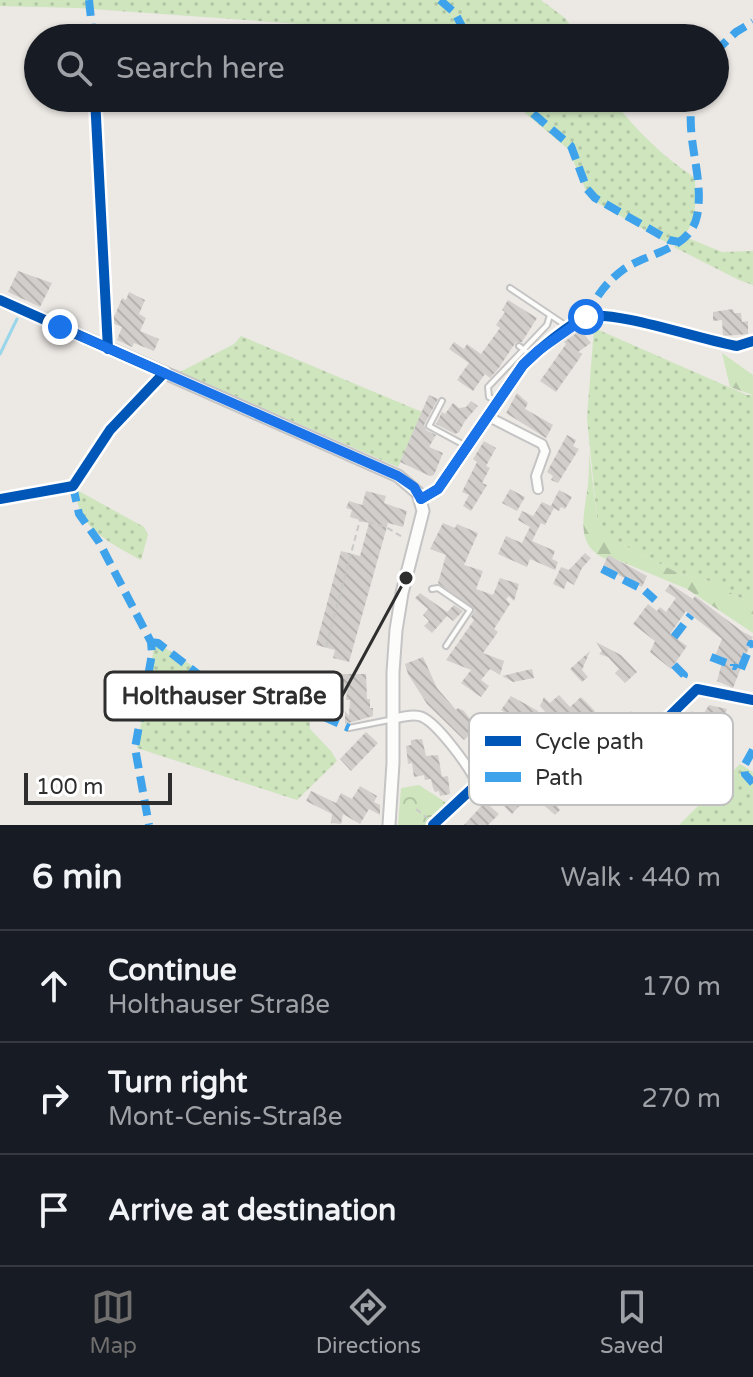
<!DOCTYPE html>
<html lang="en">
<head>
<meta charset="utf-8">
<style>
	:root { --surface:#171b24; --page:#20242c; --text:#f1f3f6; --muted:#9ea1a6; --line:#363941; --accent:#706f6e }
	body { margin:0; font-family:"Varela Round",sans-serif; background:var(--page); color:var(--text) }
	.scale { position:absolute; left:24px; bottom:20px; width:148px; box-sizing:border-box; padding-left:8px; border:4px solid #2e2e2e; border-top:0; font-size:22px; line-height:28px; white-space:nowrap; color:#2e2e2e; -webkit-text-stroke:6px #fff; paint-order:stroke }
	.stop { position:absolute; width:24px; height:24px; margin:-18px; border:6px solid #1a73e8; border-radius:50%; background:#fff }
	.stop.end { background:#1a73e8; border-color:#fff; box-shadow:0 2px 8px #0008 }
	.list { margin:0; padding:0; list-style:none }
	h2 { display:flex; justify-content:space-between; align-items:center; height:104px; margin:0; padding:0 32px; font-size:34px }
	h2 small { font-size:26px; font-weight:400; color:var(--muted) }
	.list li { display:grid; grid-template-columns:52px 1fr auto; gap:24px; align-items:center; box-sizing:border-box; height:112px; padding:0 32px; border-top:2px solid var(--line) }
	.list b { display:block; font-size:30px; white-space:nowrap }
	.list p { margin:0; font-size:26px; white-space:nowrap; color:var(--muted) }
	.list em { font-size:26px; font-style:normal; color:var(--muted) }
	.icon { flex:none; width:44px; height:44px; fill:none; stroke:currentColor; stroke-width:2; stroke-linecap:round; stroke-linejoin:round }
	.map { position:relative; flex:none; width:753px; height:825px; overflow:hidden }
	.search { position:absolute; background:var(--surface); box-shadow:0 2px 6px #0004; left:24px; right:24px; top:24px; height:88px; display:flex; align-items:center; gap:20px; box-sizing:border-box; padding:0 28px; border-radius:44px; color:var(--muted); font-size:30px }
	.sheet { height:440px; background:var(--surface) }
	nav { display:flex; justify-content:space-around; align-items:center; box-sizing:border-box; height:112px; border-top:2px solid var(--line); background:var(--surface); font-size:22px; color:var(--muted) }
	nav a { display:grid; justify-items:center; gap:4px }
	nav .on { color:var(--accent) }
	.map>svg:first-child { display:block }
	.grass { fill:url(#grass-dots) }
	.forest { fill:url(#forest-firs) }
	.park { fill:url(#park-crowns) }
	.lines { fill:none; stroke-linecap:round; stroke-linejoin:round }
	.stream { stroke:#9ad6ea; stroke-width:3 }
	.building { fill:url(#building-back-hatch) }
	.lane-casing { stroke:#c5c4c4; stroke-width:8 }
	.street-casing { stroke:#c5c4c4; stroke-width:12 }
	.secondary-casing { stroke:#c5c4c4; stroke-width:15 }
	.path { stroke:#c9c9c8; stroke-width:2; stroke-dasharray:6 4; stroke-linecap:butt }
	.lane { stroke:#fcfcfb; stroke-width:4 }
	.street { stroke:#fcfcfb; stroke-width:8 }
	.secondary { stroke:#fcfcfb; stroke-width:11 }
	.quiet { stroke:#3ea3eb; stroke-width:8; stroke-dasharray:16 8; stroke-linecap:butt }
	.cycleway-casing { stroke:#fff; stroke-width:15 }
	.cycleway { stroke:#0057b8; stroke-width:10 }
	.route { stroke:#1a73e8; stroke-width:10 }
	.key { fill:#fff; stroke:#c0c0c0; stroke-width:2 }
	.key-label { font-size:22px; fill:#2e2e2e }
	.leader { fill:none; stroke:#2e2e2e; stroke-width:3 }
	.callout-dot { fill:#2e2e2e; stroke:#fff; stroke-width:3 }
	.callout { fill:#fff; stroke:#2e2e2e; stroke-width:3 }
	.callout-label { font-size:24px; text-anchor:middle; font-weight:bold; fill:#2e2e2e }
</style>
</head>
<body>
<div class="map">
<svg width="753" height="825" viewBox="0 0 753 825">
	<defs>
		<pattern id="grass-dots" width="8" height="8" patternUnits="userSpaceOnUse" patternTransform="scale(2)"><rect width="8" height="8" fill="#cee5be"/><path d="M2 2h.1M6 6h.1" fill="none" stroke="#b1c5a4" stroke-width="1.8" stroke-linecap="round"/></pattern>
		<pattern id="forest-firs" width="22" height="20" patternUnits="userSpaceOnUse" patternTransform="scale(2)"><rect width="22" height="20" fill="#cee5be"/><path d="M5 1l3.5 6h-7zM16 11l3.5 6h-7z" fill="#b1c5a4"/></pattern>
		<pattern id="park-crowns" width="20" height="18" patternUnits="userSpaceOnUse" patternTransform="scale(2)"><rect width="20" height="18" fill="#cee5be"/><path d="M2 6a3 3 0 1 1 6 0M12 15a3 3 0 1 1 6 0" fill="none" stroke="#b1c5a4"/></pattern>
		<pattern id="building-back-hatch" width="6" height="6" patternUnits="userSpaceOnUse" patternTransform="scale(2)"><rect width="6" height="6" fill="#d1cecb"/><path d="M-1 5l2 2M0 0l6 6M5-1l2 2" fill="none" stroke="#b4b1af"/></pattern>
	</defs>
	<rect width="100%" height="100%" fill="#ece8e4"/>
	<path class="grass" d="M0 0H541L565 18 580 38H472L457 14 470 38H414L369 29 78 8 0 6Z
		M507 98H611C635 129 663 157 695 178 696 206 698 231 671 245L589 198 573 160 574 154Z
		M688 238 722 252 753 251V285L739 280 674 247Z
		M594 328 747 395H753V605L707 580 680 574 608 537 597 519 587 418Z
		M241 336 422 412 398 467 180 372 234 344Z
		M77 490 144 527 148 535 141 560C114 545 74 527 77 490Z
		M153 640 220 684 292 702 309 709 310 729 331 751 337 761 297 800 137 748 154 647Z
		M740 764 753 772V825H679Z"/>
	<path class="forest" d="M722 353 753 375V395L730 387Z
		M589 452 597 519 608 537 680 574 707 580 753 605V633L687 589 608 556 606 559C573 545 585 513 588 484 589 474 589 463 589 452Z"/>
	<path class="park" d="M419 785 448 804 426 825H398L401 788Z"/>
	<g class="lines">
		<path class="stream" d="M0 354 17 319"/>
	</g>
	<path class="building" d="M18 271 52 283 40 307 8 292Z
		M129 292 145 300 139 314 146 318 140 331 159 339 154 351 134 343 132 347 117 340 122 327 112 323V314L115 315 122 298 126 300Z
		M508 300 537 318 522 342H516L498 369 490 378 485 374 473 391 457 380 469 363 449 349 454 342 464 349 467 344 481 354 500 328 496 325 505 312 502 310Z
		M733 309 734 313H741L742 322 748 321V334L723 336 722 320 713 321V312Z
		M581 330 591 343 578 352 582 354 579 359 556 392 540 381 566 344 564 342Z
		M517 393 528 403 525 409 553 425 546 438 506 413Z
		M429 395 438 399 424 425 426 430 436 435 429 447 443 453 434 475 430 476 400 462Z
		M471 401 478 406 465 421 459 432 455 434 436 424 442 412 445 414 453 403 459 408 466 407Z
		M567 435 576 440 573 446 579 449 558 483 551 480 553 476 547 472Z
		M484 441 496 448 486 466 490 468 482 483 487 485 471 511 463 506 469 495 462 492 477 462 473 459Z
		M510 489 525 497 517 511 502 503Z
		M559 490 572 497 565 509 561 507 559 511 554 508 545 525 541 523 532 541 555 551 552 559 558 562 555 570 530 559 527 567 498 554 506 536 522 543 530 527 518 520 522 511 533 516 542 502 551 506Z
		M366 491 386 496 384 503 407 511 403 527 388 523 349 662 333 658 335 650 316 645 341 551 360 556 369 523 350 517 352 510 346 508 349 501 362 505Z
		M443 523 455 528 457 524 478 533 464 565 483 571 476 589 493 595 500 578 519 584 514 601 509 596 506 599 510 604 494 629 498 632 483 653 504 661 500 675 490 669 481 680 489 686 481 697 461 683 471 670 446 660 474 620 471 617 475 610 438 583 446 555 430 549Z
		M585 553 591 558 582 568 574 585 567 581 564 589 553 584 561 567 569 570Z
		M608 555 647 576 642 587 603 567Z
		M670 584 693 599 695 596 743 632 753 637 733 688 717 681 723 659 715 656 722 639 686 611 670 634 687 646 671 669 650 652 655 641 633 624 648 604 657 611 660 607 666 612 676 598 665 591Z
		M420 593 447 612 454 605 463 611 453 621 447 616 432 633 424 626 429 621 423 615 428 609 415 598Z
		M596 642 621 655 637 672 625 683 615 673 619 669 608 657 599 654 602 651Z
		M590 651 582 670 588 677 582 682 570 669Z
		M423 657 437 688 456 710 458 708 464 711 477 728 464 740 427 704 408 674 405 664Z
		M532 669 534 678 513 682 502 676Z
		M340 674H366L367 699H370V708H373V716L345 724V711L349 716 350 700H346L347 691 344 695Z
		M559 695 570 707 581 697 595 711 568 737 540 706 544 697 550 703Z
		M511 696 538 711 534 720 520 715 516 720 501 710Z
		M709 705 727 709 718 731 711 737 704 728 685 750 689 753 679 764 670 757 655 775 641 764 654 749 657 752 664 745 692 711 701 718Z
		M631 711 641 722 629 733 627 732 619 739 618 737 608 749 601 744Z
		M366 732 378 743 351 771 340 759Z
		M422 739 426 756 438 755 442 777 448 776 450 794 440 796 439 791 435 792 433 788 431 779 425 780 424 775 414 777 412 763 408 764 406 746 411 745V740Z
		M561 782 571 791 557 806 560 810 555 815 539 801 555 783 557 785Z
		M360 786 377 796 374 802 380 805V815L369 809 360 824 343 814 341 824 331 823 332 814 306 801 311 791 336 803 341 793 352 799Z
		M515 791 525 800 512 814 503 805Z
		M485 802 499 814 488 825H464Z"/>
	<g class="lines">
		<g class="lane-casing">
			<path id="lane" d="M105 269 108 346
				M510 288 568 327
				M519 346 532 356
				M442 401 429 426 466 446
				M496 401 489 397 488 387 547 325 550 315
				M432 589 438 588 470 610 446 646
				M697 689 753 700
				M349 728 389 720"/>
		</g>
		<g class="street-casing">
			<path id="street" d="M487 416 542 444 545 451 536 476 538 489
				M421 499 438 489 523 365C535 353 572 321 587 317 612 309 705 341 737 346L753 341
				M393 719C401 717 411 714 419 716 435 719 470 768 477 784
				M433 825 477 784 585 768 619 756 645 740 697 689"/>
		</g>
		<g class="secondary-casing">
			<path id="secondary" d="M0 300 398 476 418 493 423 511 402 593 396 630 393 672V763L389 825"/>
		</g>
		<path class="path" d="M326 647 360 520 386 527 404 538
			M416 809 427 818"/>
		<use href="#lane" class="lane"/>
		<use href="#street" class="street"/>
		<use href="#secondary" class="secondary"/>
		<path class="quiet" d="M89 0 93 38
			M440 0 455 13 468 38
			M715 52 736 32 753 22
			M515 98 571 146 587 189 595 198 669 240 679 242
			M586 317C596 297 606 282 624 269 649 252 690 250 697 216 705 177 684 137 693 98
			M73 486 79 514 99 542 151 642 152 654 135 748 149 825
			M602 569 644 590 655 600
			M674 637 691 615
			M151 642 158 643 212 685 292 703 349 728
			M711 657 734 666V664
			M674 665 684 675 681 681
			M741 669 751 644 753 645
			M753 750 744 766 745 774 753 783"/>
		<g class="cycleway-casing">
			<path id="cycleway" d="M95 98 108 349
				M0 300 164 373 110 430 73 486 0 499
				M421 499 438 489 523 365C535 353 572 321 587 317 612 309 705 341 737 346L753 341
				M433 825 477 784 585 768 619 756 645 740 697 689 753 700"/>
		</g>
		<use href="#cycleway" class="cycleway"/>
	</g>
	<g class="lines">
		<path class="route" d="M60 327 398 476 414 487 421 499 438 489 523 365 539 350 586 317"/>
	</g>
	<rect x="469" y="713" width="264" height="92" rx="12" class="key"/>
	<rect x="485" y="736" width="36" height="10" fill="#0057b8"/>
	<rect x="485" y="772" width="36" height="10" fill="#3ea3eb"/>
	<g class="key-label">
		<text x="535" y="749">Cycle path</text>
		<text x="535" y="785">Path</text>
	</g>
	<path class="leader" d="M406 578L342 696"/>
	<circle class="callout-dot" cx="406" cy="578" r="8"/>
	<rect class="callout" x="105" y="672" width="237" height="48" rx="8"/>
	<g class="callout-label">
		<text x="224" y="704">Holthauser Straße</text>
	</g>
</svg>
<div class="scale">100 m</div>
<div class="stop" style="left:586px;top:317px"></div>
<div class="stop end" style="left:60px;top:327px"></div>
<div class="search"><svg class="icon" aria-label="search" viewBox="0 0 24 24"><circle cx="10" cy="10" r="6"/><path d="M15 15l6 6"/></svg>Search here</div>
</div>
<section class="sheet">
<h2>6 min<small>Walk · 440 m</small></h2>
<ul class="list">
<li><svg class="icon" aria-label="ahead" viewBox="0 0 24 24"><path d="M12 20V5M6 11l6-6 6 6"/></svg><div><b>Continue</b><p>Holthauser Straße</p></div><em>170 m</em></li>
<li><svg class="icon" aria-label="right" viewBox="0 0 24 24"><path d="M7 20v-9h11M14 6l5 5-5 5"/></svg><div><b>Turn right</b><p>Mont-Cenis-Straße</p></div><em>270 m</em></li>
<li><svg class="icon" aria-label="arrive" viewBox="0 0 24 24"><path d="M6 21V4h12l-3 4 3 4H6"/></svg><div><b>Arrive at destination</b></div></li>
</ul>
</section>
<nav>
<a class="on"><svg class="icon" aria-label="map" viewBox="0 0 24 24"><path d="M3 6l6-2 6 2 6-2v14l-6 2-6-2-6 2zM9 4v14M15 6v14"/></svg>Map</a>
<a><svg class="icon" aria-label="directions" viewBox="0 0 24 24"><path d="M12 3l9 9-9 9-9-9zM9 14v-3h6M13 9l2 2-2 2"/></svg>Directions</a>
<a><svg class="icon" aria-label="saved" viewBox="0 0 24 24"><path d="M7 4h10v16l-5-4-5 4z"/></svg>Saved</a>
</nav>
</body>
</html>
